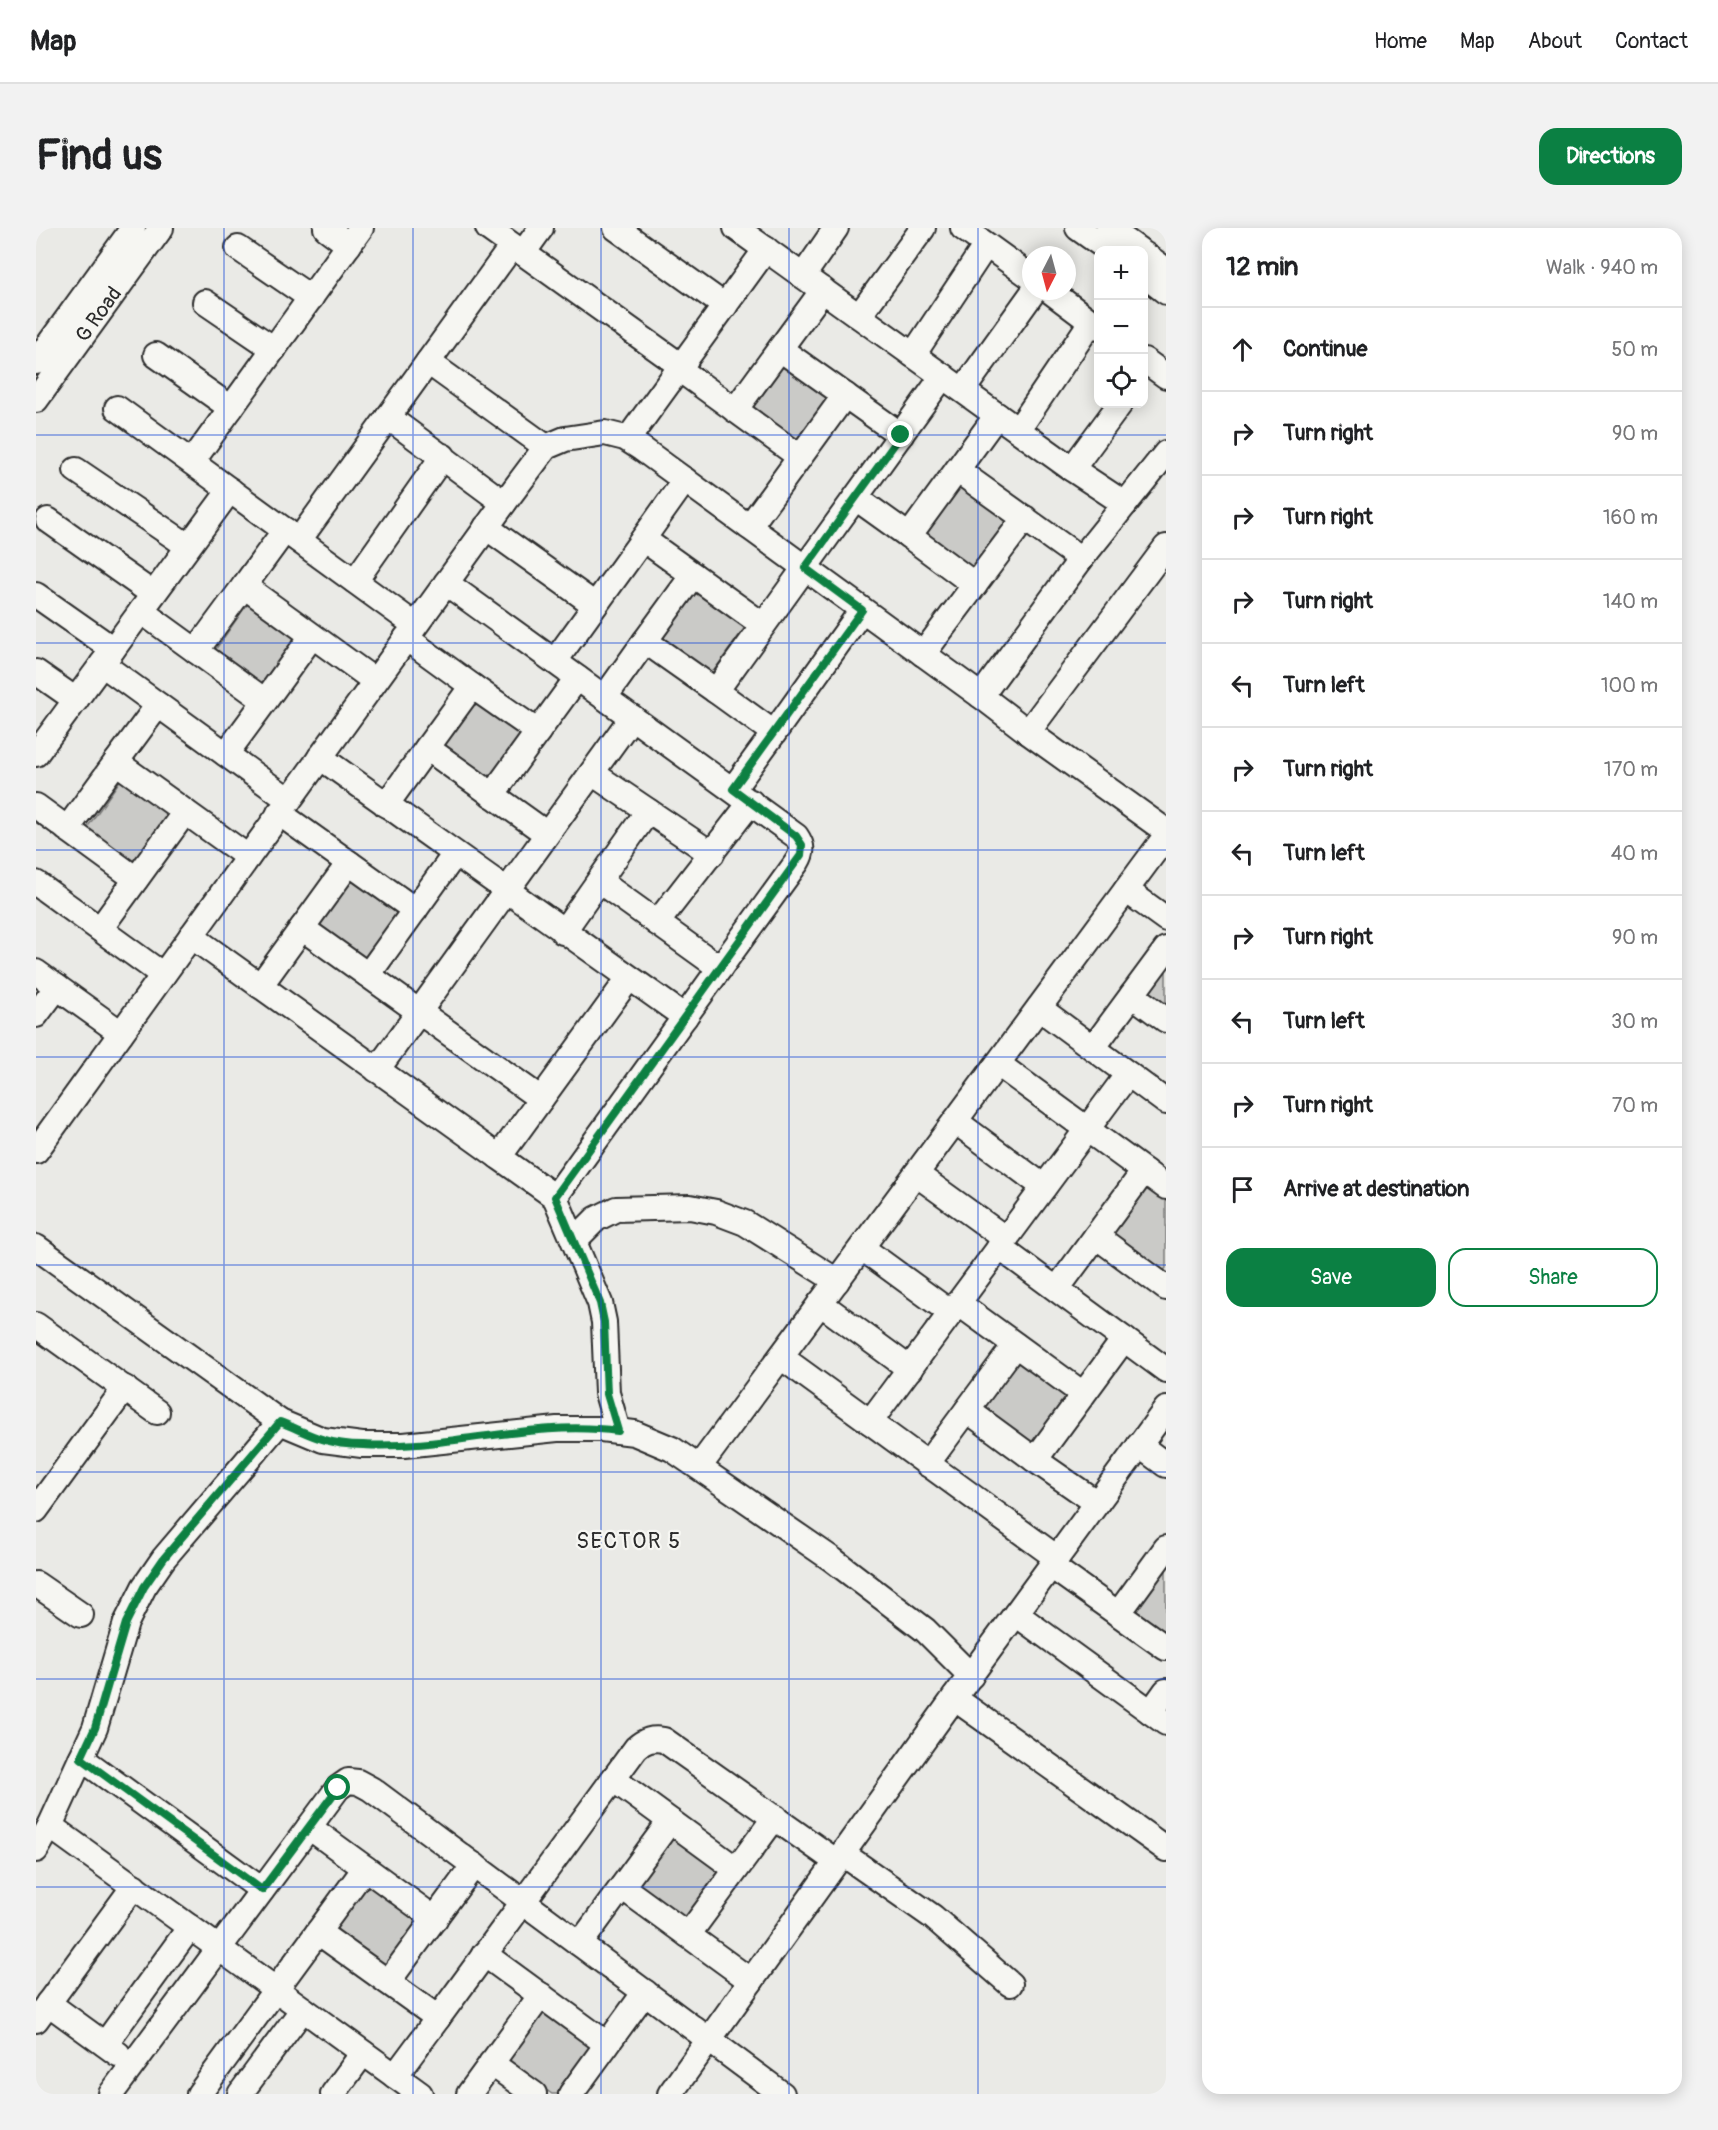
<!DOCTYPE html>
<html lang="en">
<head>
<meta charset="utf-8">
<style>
	:root { --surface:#fff; --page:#f2f2f2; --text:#202124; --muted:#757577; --line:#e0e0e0; --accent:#0b8043 }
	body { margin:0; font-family:Pangolin,sans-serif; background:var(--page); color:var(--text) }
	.controls { position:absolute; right:18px; top:18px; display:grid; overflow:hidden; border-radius:12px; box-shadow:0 3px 15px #0003 }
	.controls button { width:54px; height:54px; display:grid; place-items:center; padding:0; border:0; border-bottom:2px solid var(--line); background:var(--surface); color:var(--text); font:30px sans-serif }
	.compass { position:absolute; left:986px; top:18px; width:54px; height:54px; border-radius:50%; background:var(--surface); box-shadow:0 3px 15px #0003; rotate:186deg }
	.stop { position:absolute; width:18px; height:18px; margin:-14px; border:4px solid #0b8043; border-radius:50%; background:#fff }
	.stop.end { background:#0b8043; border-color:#fff; box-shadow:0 2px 6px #0008 }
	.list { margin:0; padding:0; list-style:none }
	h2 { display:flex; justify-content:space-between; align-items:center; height:78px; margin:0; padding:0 24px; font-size:26px }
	h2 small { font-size:20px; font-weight:400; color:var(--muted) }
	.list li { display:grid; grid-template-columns:39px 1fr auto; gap:18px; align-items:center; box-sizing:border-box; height:84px; padding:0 24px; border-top:2px solid var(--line) }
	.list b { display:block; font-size:22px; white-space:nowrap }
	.list em { font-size:20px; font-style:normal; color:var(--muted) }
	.actions { display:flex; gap:12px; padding:18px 24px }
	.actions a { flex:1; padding:14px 0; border:2px solid var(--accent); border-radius:18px; text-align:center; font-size:21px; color:var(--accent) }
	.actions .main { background:var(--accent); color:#fff }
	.icon { flex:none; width:33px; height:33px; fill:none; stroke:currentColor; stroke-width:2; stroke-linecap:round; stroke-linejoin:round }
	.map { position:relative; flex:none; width:1130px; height:1866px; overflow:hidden; border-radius:18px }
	header { display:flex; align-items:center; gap:36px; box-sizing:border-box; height:84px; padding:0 30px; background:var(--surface); border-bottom:2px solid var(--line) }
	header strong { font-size:28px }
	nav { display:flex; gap:33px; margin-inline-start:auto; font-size:21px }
	.intro { display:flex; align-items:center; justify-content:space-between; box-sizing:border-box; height:144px; padding:0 36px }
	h1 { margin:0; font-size:42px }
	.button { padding:15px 27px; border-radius:18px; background:var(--accent); color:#fff; font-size:21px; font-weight:700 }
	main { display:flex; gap:36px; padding:0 36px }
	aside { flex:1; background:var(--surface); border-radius:18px; box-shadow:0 3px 15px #0003 }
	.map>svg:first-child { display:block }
	.green { fill:#cacac7; stroke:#7a7a79; stroke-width:1.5 }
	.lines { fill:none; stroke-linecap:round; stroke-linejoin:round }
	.minor-casing { stroke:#2b2b2b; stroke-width:28 }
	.minor { stroke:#f6f6f2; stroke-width:24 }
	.route { stroke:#0b8043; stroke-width:8 }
	.grid { fill:none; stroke:#1d4ed8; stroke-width:1.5; stroke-opacity:0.55 }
	.labels { text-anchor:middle; stroke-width:4.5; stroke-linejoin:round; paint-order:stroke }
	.street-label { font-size:21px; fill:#2b2b2b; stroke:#f6f6f2 }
	.neighbourhood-label { font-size:22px; letter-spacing:1.5px; fill:#2b2b2b; stroke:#f6f6f2 }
</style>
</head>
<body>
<header>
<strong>Map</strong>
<nav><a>Home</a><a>Map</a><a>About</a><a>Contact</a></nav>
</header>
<div class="intro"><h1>Find us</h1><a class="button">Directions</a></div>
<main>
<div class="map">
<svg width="1130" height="1866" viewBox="0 0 1130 1866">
	<rect width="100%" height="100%" fill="#eaeae6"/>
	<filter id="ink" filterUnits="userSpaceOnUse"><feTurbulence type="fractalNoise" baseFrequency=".0167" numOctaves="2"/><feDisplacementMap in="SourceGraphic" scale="12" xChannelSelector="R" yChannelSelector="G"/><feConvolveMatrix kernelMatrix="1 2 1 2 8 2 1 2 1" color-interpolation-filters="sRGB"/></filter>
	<g filter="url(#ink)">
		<path class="green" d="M747 130 800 167 763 220 709 183Z
			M924 255 977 293 939 346 886 308Z
			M659 358 712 395 674 448 621 411Z
			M214 372 268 409 230 462 177 425Z
			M438 466 491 504 454 557 401 519Z
			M85 551 138 588 101 641 48 604Z
			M316 645 369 682 332 735 279 698Z
			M1130 739V783L1109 768Z
			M1110 956 1130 970V1040L1125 1046 1072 1009Z
			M983 1128 1036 1165 998 1219 945 1181Z
			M1130 1338V1408L1097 1385Z
			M635 1605 688 1642 651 1695 598 1658Z
			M332 1652 386 1689 348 1742 295 1705Z
			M505 1779 559 1816 523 1866H516L468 1832Z"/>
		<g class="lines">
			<g class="minor-casing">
				<g id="minor">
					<path d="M290 0 313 17"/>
					<path d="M452 0 645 138 592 211"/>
					<path d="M580 0 689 78"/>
					<path d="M700 0 1036 241 1089 276"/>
					<path d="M927 0 995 49"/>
					<path d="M1042 0 1073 22"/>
					<path d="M1072 0 1103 22"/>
					<path d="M202 20 275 70"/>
					<path d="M487 25 505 0"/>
					<path d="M1108 26 1130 42"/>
					<path d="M1108 47 1130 64"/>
					<path d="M767 48 800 0"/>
					<path d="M1014 63 1062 99"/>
					<path d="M169 74 238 121"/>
					<path d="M823 88 887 0"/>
					<path d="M744 121 865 207"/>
					<path d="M120 127 195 180"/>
					<path d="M877 127 950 17"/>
					<path d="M1108 132 1130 148"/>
					<path d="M0 134 97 0"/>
					<path d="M392 134 510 219"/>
					<path d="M645 138 730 21"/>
					<path d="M643 141 764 229 713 299"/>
					<path d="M927 162 998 63"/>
					<path id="s1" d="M0 172 125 0"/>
					<path d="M81 180 379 397"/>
					<path d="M699 182 787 62"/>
					<path d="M352 189 468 275"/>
					<path d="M982 202 1055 94"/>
					<path d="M764 229 809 167"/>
					<path d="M156 234 325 0"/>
					<path d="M1036 241 1084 176"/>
					<path d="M40 242 152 318"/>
					<path d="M921 242 961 187"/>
					<path d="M649 252 607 311 727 397"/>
					<path d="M820 270 873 308 921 242 1045 331 1130 225"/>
					<path d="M12 292 117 366"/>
					<path d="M450 299 559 377"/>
					<path d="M249 302 208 358 339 453"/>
					<path d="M873 308 939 357"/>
					<path d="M263 312 476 18"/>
					<path d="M319 353 407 228"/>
					<path d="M410 355 760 608C767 618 767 624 761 634L684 740 563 653"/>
					<path d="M0 367 77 421"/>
					<path d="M105 383 229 473 190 526"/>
					<path d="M370 410 436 458"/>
					<path d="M609 413 657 347"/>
					<path d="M160 423 208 358"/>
					<path d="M887 426 989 290"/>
					<path d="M519 433 607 311"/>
					<path d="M66 436 253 572"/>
					<path d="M0 444 40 472"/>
					<path d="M945 468 1045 331"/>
					<path d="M569 469 609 413 680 463"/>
					<path d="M229 473 276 408"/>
					<path d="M122 477 80 534 212 629"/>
					<path d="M992 504 1130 319"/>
					<path d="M738 505 826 382"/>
					<path d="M391 520 436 458 502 504"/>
					<path d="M0 526 194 262"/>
					<path d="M284 529 649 789"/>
					<path d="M556 545 676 626"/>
					<path d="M697 561 738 505 680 463 907 148"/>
					<path d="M456 567 541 450"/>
					<path d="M350 577 391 520 511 606"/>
					<path d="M0 578 100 651"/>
					<path d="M243 585 379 682"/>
					<path d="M31 601 80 534"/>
					<path d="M0 655 127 747"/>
					<path d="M1090 662 1130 691"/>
					<path d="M621 695 715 574"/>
					<path d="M266 700 505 871"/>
					<path d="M64 701 149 584"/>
					<path d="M527 704 612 583"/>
					<path d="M155 708 463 929"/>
					<path d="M0 744 85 805"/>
					<path d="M332 747 419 626"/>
					<path d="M593 750 463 929 519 969 684 740"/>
					<path d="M224 758 313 635"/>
					<path d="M1096 767 1130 792"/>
					<path d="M1003 780 1130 874"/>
					<path d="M0 787 21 759"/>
					<path d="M1057 820 1130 721"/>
					<path d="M962 836 1130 959"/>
					<path d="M341 842 596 489"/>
					<path d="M919 893 1008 959"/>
					<path d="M0 923 468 275 510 219 529 211 569 205 589 210 606 221 945 468 992 504 1130 603"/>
					<path d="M880 946 970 1011"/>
					<path d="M519 969 564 1075 568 1094 571 1165 582 1203"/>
					<path d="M1060 1008 1130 1060"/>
					<path d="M538 1013 560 991 580 981 654 979 680 984 709 995 801 1053"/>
					<path d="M0 1019 244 1194 287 1212 326 1217H368L521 1201H565L598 1205 636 1221 797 1332 889 1402 935 1448"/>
					<path d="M963 1019 1130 1142"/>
					<path d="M826 1020 915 1085"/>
					<path d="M1021 1061 1108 943"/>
					<path d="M784 1075 874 1141"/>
					<path d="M922 1075 1047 1166"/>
					<path d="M0 1097 121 1184"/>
					<path d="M745 1129 1021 1330"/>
					<path d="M931 1182 999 1232"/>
					<path d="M834 1194 1092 846"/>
					<path d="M1103 1217 1130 1237"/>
					<path d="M891 1236 979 1117"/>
					<path d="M663 1239 1130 608"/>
					<path d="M1061 1275 999 1232 1088 1111"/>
					<path d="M0 1282 89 1160"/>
					<path d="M1015 1338 1130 1420"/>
					<path d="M0 1356 45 1387"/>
					<path d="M980 1386 1130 1495"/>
					<path d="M1082 1386 1130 1320"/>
					<path d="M918 1470 1130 1621"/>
					<path d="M1115 1484 1130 1463"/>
					<path d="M45 1530 226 1662"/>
					<path d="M577 1551 700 1641"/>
					<path d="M14 1598 267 1781"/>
					<path d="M273 1599 399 1691"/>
					<path d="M0 1622 14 1598 59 1500 90 1395 108 1359 128 1330 244 1194"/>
					<path d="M807 1626 897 1689 974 1756"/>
					<path d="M586 1659 715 1753"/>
					<path d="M282 1704 402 1790 359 1848"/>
					<path d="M652 1707 739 1589"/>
					<path d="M544 1716 634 1593"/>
					<path d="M448 1726 571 1816"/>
					<path d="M352 1754 438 1637"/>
					<path d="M12 1775 82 1826"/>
					<path d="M402 1790 600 1520C609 1512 616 1510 628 1512L801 1634"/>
					<path d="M0 1792 98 1658"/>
					<path d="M69 1816 154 1699"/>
					<path d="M455 1835 498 1866"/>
					<path d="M75 1866 302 1560 312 1553 322 1554 335 1561 746 1866"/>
					<path d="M163 1866 329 1640"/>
					<path d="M204 1866 267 1781 384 1866"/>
					<path d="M297 1866 327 1825"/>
					<path d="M433 1866 505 1767"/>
					<path d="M535 1866 609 1764"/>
					<path d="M634 1866 918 1470 1130 1181"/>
				</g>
			</g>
			<use href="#minor" class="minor"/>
		</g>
	</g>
	<g class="lines" filter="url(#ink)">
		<path class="route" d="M302 1560 226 1662 45 1530 59 1500 90 1395 108 1359 128 1330 244 1194C258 1199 272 1207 286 1211 298 1215 314 1217 327 1217 412 1222 497 1191 582 1203L571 1166 568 1094 564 1075 519 969 765 627 766 617 760 608 697 561 826 382 769 340 865 207"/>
	</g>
	<path class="grid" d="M188 0V1866M377 0V1866M565 0V1866M753 0V1866M942 0V1866M0 207H1130M0 415H1130M0 622H1130M0 829H1130M0 1037H1130M0 1244H1130M0 1451H1130M0 1659H1130"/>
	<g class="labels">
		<g class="street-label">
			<text dy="7" stroke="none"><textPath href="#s1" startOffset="106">G Road</textPath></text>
		</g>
		<g class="neighbourhood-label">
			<text x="593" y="1320">SECTOR 5</text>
		</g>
	</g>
</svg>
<div class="controls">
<button>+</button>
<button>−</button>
<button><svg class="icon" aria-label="locate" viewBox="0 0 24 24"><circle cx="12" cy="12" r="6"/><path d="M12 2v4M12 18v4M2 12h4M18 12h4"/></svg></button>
</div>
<svg class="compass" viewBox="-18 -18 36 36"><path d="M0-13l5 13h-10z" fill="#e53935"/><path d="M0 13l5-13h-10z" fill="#757577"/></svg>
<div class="stop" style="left:302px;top:1560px"></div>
<div class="stop end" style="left:865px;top:207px"></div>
</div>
<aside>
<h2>12 min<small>Walk · 940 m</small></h2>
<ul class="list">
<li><svg class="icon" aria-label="ahead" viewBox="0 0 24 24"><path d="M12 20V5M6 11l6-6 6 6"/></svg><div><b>Continue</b></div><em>50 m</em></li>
<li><svg class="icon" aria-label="right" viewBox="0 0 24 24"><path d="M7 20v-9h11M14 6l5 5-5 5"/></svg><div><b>Turn right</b></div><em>90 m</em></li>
<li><svg class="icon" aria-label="right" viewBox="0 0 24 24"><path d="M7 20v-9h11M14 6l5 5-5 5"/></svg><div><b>Turn right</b></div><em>160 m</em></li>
<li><svg class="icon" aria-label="right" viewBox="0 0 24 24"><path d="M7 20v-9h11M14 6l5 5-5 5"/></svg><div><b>Turn right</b></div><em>140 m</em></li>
<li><svg class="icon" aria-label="left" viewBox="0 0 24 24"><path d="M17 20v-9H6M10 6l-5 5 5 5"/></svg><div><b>Turn left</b></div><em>100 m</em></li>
<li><svg class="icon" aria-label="right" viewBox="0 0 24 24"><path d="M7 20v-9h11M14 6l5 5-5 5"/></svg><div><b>Turn right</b></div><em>170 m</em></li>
<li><svg class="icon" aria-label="left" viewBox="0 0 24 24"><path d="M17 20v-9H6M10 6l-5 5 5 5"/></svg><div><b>Turn left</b></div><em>40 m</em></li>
<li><svg class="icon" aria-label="right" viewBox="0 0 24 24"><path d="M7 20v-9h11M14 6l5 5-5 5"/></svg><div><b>Turn right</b></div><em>90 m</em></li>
<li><svg class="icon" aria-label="left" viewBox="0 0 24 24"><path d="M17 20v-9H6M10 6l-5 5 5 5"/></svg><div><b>Turn left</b></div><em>30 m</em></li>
<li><svg class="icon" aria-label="right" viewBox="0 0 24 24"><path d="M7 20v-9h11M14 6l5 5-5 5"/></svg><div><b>Turn right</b></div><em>70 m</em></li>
<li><svg class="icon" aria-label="arrive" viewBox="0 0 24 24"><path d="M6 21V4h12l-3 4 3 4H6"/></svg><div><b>Arrive at destination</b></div></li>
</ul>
<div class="actions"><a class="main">Save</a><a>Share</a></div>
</aside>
</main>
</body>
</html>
